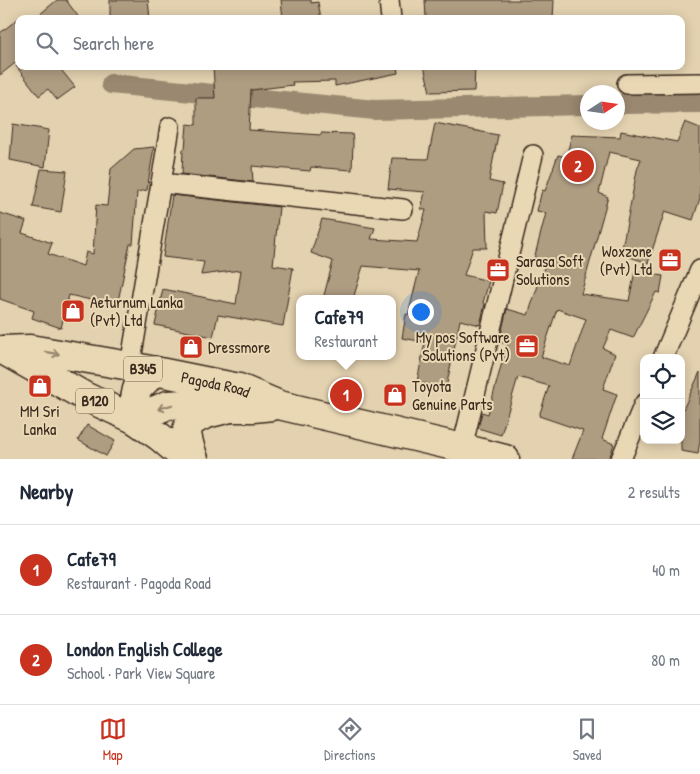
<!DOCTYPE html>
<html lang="en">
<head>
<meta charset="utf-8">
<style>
	:root { --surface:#fff; --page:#f6f6f7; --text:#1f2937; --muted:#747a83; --line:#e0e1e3; --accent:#c8321e }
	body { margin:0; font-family:"Patrick Hand",sans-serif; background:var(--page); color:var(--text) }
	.controls { position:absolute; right:15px; bottom:15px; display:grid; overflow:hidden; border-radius:10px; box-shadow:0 2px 12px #0003 }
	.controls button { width:45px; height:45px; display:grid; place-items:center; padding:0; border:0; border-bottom:1px solid var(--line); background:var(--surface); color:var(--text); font:25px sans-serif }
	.compass { position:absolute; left:580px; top:85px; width:45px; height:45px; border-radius:50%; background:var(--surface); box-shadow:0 2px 12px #0003; rotate:78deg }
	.you { position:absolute; left:420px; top:311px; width:18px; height:18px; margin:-12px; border:4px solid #fff; border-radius:50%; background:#1a73e8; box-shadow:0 0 0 8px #1a73e833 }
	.badge { display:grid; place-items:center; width:32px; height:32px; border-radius:50%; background:var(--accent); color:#fff; font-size:16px; font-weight:700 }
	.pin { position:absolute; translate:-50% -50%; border:2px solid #fff; box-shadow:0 1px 5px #0006 }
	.popup { position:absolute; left:296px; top:295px; width:100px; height:65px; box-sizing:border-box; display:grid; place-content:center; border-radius:10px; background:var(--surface); filter:drop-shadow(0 1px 4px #0005); font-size:16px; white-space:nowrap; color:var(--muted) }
	.popup b { font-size:19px; color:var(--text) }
	.popup::after { content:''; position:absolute; left:50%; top:100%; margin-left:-10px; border:10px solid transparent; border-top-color:var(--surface) }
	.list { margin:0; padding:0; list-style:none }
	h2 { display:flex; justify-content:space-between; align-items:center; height:65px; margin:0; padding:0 20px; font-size:21px }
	h2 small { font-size:16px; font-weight:400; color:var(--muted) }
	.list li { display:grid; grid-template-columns:32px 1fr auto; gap:15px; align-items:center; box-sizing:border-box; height:90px; padding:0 20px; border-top:1px solid var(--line) }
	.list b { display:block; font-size:19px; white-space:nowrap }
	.list p { margin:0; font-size:16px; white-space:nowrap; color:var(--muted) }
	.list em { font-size:16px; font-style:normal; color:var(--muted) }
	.icon { flex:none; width:28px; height:28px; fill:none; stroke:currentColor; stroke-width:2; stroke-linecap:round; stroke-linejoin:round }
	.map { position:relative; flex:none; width:700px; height:459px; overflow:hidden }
	.search { position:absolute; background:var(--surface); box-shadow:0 2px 12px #0003; left:15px; right:15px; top:15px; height:55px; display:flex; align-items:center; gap:12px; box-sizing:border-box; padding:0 18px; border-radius:10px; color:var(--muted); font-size:19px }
	.sheet { height:245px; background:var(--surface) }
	nav { display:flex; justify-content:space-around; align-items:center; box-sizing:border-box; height:70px; border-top:1px solid var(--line); background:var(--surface); font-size:14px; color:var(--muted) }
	nav a { display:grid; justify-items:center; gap:2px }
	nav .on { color:var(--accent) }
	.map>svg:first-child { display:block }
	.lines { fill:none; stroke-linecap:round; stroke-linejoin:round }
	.canal { stroke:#9a8870; stroke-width:20 }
	.building { fill:#af9d82; stroke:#3b2a1e; fill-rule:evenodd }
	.street-casing { stroke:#3b2a1e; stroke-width:22 }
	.secondary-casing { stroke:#3b2a1e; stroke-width:31 }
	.primary-casing { stroke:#3b2a1e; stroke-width:31 }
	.street { stroke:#ead8b5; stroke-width:19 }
	.secondary { stroke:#ead8b5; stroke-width:28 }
	.primary { stroke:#ead8b5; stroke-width:28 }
	.oneway { stroke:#92816a }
	.labels { text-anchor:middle; stroke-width:4; stroke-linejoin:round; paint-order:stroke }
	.shield { fill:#ead8b5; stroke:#705e4b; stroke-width:1 }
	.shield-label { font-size:15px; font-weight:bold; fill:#3b2a1e }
	.poi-label { font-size:16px; fill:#3b2a1e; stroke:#ead8b5; text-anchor:start }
	.street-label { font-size:16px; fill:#3b2a1e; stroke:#ead8b5 }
</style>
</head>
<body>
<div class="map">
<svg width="700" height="459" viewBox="0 0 700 459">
	<rect width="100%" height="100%" fill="#e3d1af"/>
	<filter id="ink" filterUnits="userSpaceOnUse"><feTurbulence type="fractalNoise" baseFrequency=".02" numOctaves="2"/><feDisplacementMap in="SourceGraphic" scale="10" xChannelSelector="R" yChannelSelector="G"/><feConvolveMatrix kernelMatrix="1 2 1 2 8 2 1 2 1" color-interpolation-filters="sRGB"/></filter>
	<g filter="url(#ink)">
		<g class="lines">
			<path class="canal" d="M111 84 375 110 588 105
				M618 104 700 103"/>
		</g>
		<path class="building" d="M57 0H66L80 19H34Z
			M110 0H148L150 19H110Z
			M281 0H311V3L318 2 321 19H283Z
			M425 0H554L553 19H492V16L468 19H426Z
			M19 18V60L0 75V33Z
			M16 66H58L75 87 57 100 48 89 39 96Z
			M213 66H397L398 73 335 86V81L292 82 293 85 251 90 249 130 321 135V133L352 134 353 141 352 170 311 167 310 171 252 166 253 182 182 174 183 149H185L187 124 196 125V98H215Z
			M424 66H475L474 91 430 92Z
			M685 122 700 128V198L693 220 665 211 648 263 621 254 637 170 641 159 609 152 599 193 608 197 581 294 629 301 635 271 663 276 660 293 656 292 633 338 611 330 603 348 615 354 603 389 617 394 602 439 614 444 609 459H572L583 431 539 416 549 386 518 377 501 435 478 428 482 412 488 414 507 344 499 342 507 309 528 315 546 262 534 259 546 213 537 211 542 190 545 191 558 155 566 157 572 135 620 137 621 131 677 142ZM557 309 586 319 570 366 541 357Z
			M435 123 498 135 489 181 503 184 497 213 486 211 487 248H473L464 275 489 281 483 303 485 304 480 325 460 320 446 388 417 382 425 342 402 338 406 314 408 315 419 271 363 266 353 299H323L333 261 311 253 322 219 375 228 371 239 417 242 426 210 421 209 425 192 388 189 392 158 428 159Z
			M13 124 49 130 45 167 10 160Z
			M154 147 147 190 137 192 133 244H130L117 306 69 295 61 328 32 318 34 311 0 299V213L26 221 22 233 52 243 48 254 83 266 86 252 93 254 96 205 107 206 111 169 134 149Z
			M41 169 67 171 61 212 33 207Z
			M172 195 279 207 273 265 293 268 283 326 218 315 213 337 155 325 163 289 236 304 241 270 201 275 204 262 163 257Z
			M700 372V440L698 454 681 451V414Z
			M87 425 115 441 106 456 78 440Z"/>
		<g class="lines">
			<g class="street-casing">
				<path id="street" d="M389 0 391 19
					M627 84 700 83
					M161 183 403 209
					M663 358 700 270
					M130 366 161 183 170 127
					M462 448 533 155
					M621 459 644 404"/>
			</g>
			<g class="secondary-casing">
				<path id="secondary" d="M194 459C191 450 187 440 187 431 188 416 219 411 231 408"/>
			</g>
			<g class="primary-casing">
				<g id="primary">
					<path id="s1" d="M3 350 30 349 130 366 239 388 279 405 462 448 505 459"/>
					<path d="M3 350 84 396 134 419 160 437 186 459"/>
					<path d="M155 371 137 389 133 408 134 419 168 405 202 403 231 408H253L272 406"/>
				</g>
			</g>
			<use href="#street" class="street"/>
			<use href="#secondary" class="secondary"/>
			<use href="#primary" class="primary"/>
		</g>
		<defs><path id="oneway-shaft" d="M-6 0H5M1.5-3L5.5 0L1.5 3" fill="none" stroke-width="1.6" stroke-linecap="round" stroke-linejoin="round" transform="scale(1.25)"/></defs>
		<g class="oneway">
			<use href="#oneway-shaft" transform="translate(52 353) rotate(10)"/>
			<use href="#oneway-shaft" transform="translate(165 407) rotate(163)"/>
		</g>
	</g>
	<defs>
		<g id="office-square" transform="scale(1.25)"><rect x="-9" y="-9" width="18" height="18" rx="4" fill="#c8321e" stroke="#ead8b5"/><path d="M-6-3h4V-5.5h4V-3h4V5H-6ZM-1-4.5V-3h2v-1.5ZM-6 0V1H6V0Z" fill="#fff"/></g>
		<g id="shop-square" transform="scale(1.25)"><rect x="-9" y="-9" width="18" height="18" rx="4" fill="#c8321e" stroke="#ead8b5"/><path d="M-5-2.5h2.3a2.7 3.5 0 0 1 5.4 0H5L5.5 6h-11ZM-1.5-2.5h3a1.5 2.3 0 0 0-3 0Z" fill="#fff"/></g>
	</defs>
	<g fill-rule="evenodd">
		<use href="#office-square" x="670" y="260"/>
		<use href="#office-square" x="498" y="270"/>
		<use href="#shop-square" x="73" y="311"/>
		<use href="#office-square" x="527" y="346"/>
		<use href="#shop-square" x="191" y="347"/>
		<use href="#shop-square" x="40" y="386"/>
		<use href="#shop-square" x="395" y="395"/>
	</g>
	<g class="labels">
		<g class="shield">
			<rect x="124" y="356.5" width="38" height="25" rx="4"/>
			<rect x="76" y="388.5" width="38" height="25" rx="4"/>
		</g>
		<g class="shield-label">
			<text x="143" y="374">B345</text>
			<text x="95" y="406">B120</text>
		</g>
		<g class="poi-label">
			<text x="652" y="257" text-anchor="end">Woxzone<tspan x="652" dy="18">(Pvt) Ltd</tspan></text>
			<text x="516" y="267">Sarasa Soft<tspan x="516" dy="18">Solutions</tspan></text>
			<text x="90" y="308">Aeturnum Lanka<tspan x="90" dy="18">(Pvt) Ltd</tspan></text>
			<text x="510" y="343" text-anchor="end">My pos Software<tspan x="510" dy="18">Solutions (Pvt)</tspan></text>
			<text x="208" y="353">Dressmore</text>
			<text x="412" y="392">Toyota<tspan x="412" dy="18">Genuine Parts</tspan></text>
			<text x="40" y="417" text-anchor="middle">MM Sri<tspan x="40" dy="18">Lanka</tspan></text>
		</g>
		<g class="street-label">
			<text dy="6" stroke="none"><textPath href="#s1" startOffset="216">Pagoda Road</textPath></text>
		</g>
	</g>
</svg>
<div class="controls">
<button><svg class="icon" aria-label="locate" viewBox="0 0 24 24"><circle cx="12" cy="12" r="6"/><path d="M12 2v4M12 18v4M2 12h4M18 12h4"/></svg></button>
<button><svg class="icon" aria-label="layers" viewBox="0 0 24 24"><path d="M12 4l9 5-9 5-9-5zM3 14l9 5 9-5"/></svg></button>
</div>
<svg class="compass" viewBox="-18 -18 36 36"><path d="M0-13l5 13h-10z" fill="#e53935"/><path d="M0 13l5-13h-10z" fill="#747a83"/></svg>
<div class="you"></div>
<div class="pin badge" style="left:346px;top:395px">1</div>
<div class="popup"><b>Cafe79</b>Restaurant</div>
<div class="pin badge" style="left:578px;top:166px">2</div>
<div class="search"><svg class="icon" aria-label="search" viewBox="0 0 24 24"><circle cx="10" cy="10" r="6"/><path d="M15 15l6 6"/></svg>Search here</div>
</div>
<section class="sheet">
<h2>Nearby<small>2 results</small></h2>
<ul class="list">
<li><span class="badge">1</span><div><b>Cafe79</b><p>Restaurant · Pagoda Road</p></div><em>40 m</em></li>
<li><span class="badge">2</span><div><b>London English College</b><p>School · Park View Square</p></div><em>80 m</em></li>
</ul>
</section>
<nav>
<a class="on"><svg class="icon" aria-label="map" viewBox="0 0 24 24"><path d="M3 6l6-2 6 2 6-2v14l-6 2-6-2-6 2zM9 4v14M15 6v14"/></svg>Map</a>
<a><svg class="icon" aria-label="directions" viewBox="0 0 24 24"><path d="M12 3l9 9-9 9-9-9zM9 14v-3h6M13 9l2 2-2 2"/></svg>Directions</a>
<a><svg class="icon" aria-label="saved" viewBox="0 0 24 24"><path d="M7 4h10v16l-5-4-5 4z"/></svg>Saved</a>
</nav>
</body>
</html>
